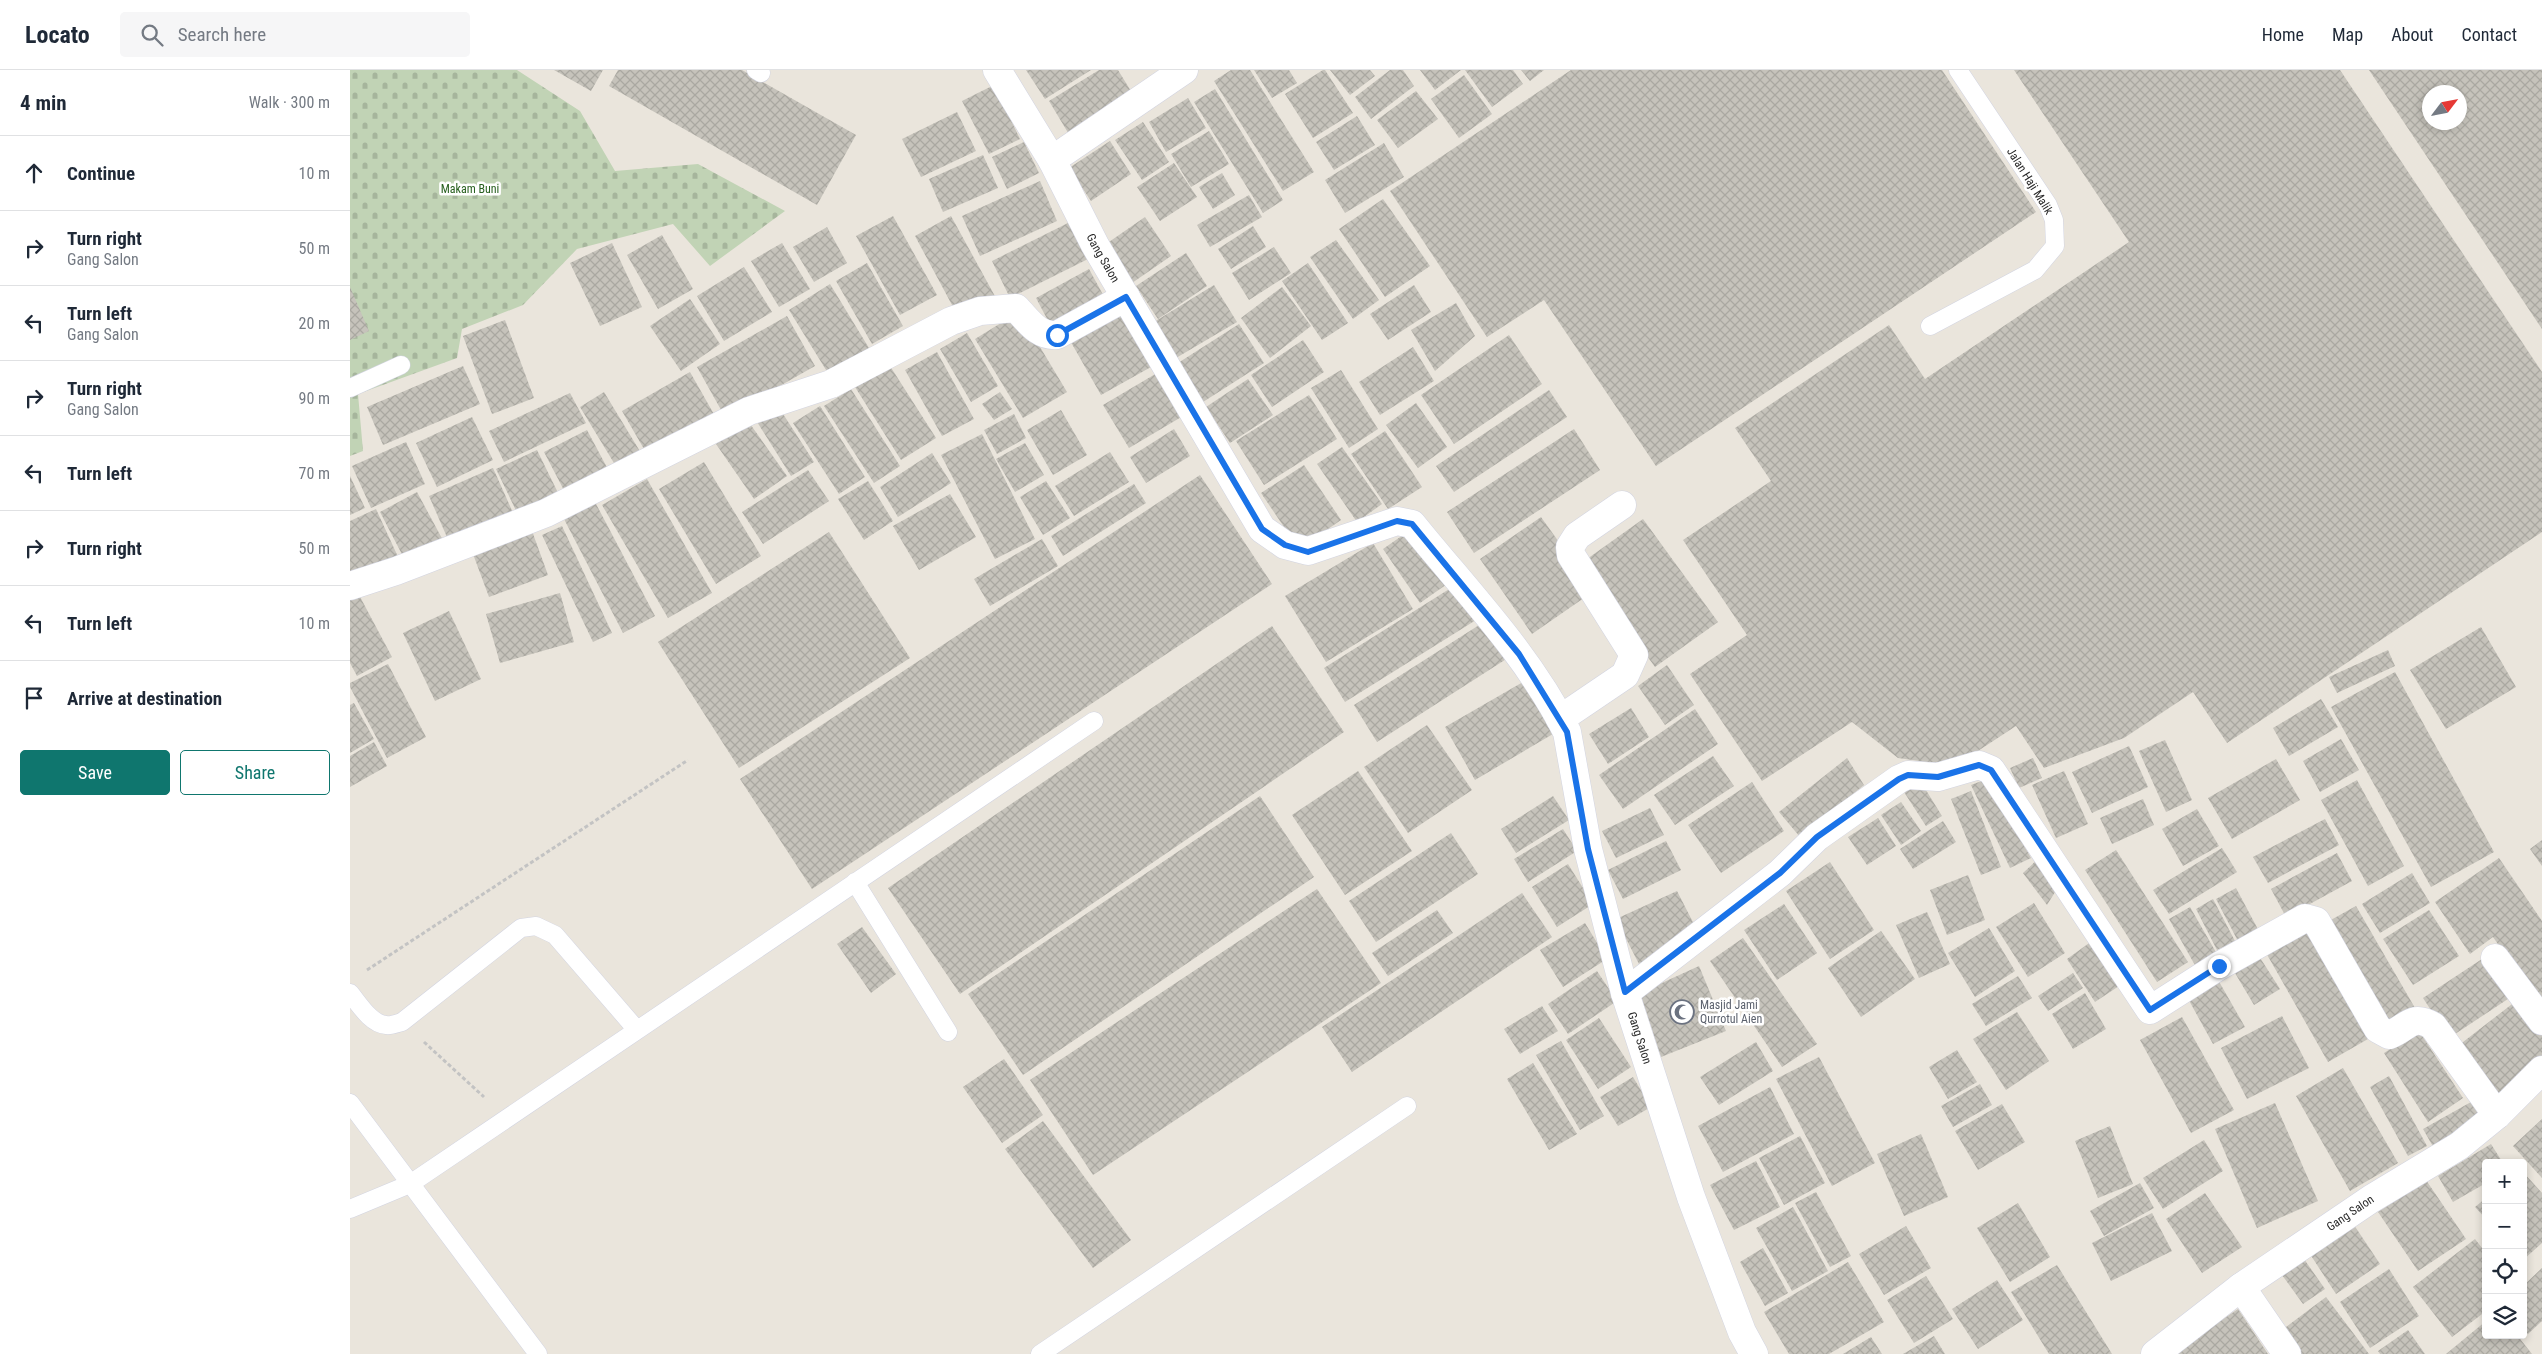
<!DOCTYPE html>
<html lang="en">
<head>
<meta charset="utf-8">
<style>
	:root { --surface:#fff; --page:#f6f6f7; --text:#1f2937; --muted:#747a83; --line:#e0e1e3; --accent:#0f766e }
	body { margin:0; font-family:"Roboto Condensed",sans-serif; background:var(--page); color:var(--text) }
	.controls { position:absolute; right:15px; bottom:15px; display:grid; overflow:hidden; border-radius:5px; box-shadow:0 2px 8px #0003 }
	.controls button { width:45px; height:45px; display:grid; place-items:center; padding:0; border:0; border-bottom:1px solid var(--line); background:var(--surface); color:var(--text); font:25px sans-serif }
	.compass { position:absolute; left:2072px; top:15px; width:45px; height:45px; border-radius:50%; background:var(--surface); box-shadow:0 2px 8px #0003; rotate:58deg }
	.stop { position:absolute; width:15px; height:15px; margin:-11px; border:4px solid #1a73e8; border-radius:50%; background:#fff }
	.stop.end { background:#1a73e8; border-color:#fff; box-shadow:0 1px 5px #0008 }
	.list { margin:0; padding:0; list-style:none }
	h2 { display:flex; justify-content:space-between; align-items:center; height:65px; margin:0; padding:0 20px; font-size:21px }
	h2 small { font-size:16px; font-weight:400; color:var(--muted) }
	.list li { display:grid; grid-template-columns:32px 1fr auto; gap:15px; align-items:center; box-sizing:border-box; height:75px; padding:0 20px; border-top:1px solid var(--line) }
	.list b { display:block; font-size:19px; white-space:nowrap }
	.list p { margin:0; font-size:16px; white-space:nowrap; color:var(--muted) }
	.list em { font-size:16px; font-style:normal; color:var(--muted) }
	.actions { display:flex; gap:10px; padding:15px 20px }
	.actions a { flex:1; padding:11px 0; border:1px solid var(--accent); border-radius:5px; text-align:center; font-size:18px; color:var(--accent) }
	.actions .main { background:var(--accent); color:#fff }
	.icon { flex:none; width:28px; height:28px; fill:none; stroke:currentColor; stroke-width:2; stroke-linecap:round; stroke-linejoin:round }
	.map { position:relative; flex:none; width:2192px; height:1284px; overflow:hidden }
	header { display:flex; align-items:center; gap:30px; box-sizing:border-box; height:70px; padding:0 25px; background:var(--surface); border-bottom:1px solid var(--line) }
	header strong { font-size:24px }
	nav { display:flex; gap:28px; margin-inline-start:auto; font-size:18px }
	.search { width:350px; height:45px; background:var(--page); display:flex; align-items:center; gap:12px; box-sizing:border-box; padding:0 18px; border-radius:5px; color:var(--muted); font-size:19px }
	main { display:flex }
	aside { flex:1; background:var(--surface) }
	.map>svg:first-child { display:block }
	.cemetery { fill:url(#cemetery-stones) }
	.building { fill:url(#building-cross-hatch); fill-rule:evenodd }
	.lines { fill:none; stroke-linecap:round; stroke-linejoin:round }
	.lane-casing { stroke:#d2d4e1; stroke-width:19 }
	.street-casing { stroke:#d2d4e1; stroke-width:29 }
	.path { stroke:#c3c3c3; stroke-width:3; stroke-dasharray:4 2.5; stroke-linecap:butt }
	.lane { stroke:#fff; stroke-width:18 }
	.street { stroke:#fff; stroke-width:28 }
	.route { stroke:#1a73e8; stroke-width:6 }
	.labels { text-anchor:middle; stroke-width:5; stroke-linejoin:round; paint-order:stroke }
	.street-label { font-size:12px; fill:#292929; stroke:#fff }
	.park-label { font-size:12px; fill:#28601f; stroke:#fff }
	.worship-label { font-size:12px; fill:#5b616d; stroke:#fff; text-anchor:start }
</style>
</head>
<body>
<header>
<strong>Locato</strong>
<div class="search"><svg class="icon" aria-label="search" viewBox="0 0 24 24"><circle cx="10" cy="10" r="6"/><path d="M15 15l6 6"/></svg>Search here</div>
<nav><a>Home</a><a>Map</a><a>About</a><a>Contact</a></nav>
</header>
<main>
<aside>
<h2>4 min<small>Walk · 300 m</small></h2>
<ul class="list">
<li><svg class="icon" aria-label="ahead" viewBox="0 0 24 24"><path d="M12 20V5M6 11l6-6 6 6"/></svg><div><b>Continue</b></div><em>10 m</em></li>
<li><svg class="icon" aria-label="right" viewBox="0 0 24 24"><path d="M7 20v-9h11M14 6l5 5-5 5"/></svg><div><b>Turn right</b><p>Gang Salon</p></div><em>50 m</em></li>
<li><svg class="icon" aria-label="left" viewBox="0 0 24 24"><path d="M17 20v-9H6M10 6l-5 5 5 5"/></svg><div><b>Turn left</b><p>Gang Salon</p></div><em>20 m</em></li>
<li><svg class="icon" aria-label="right" viewBox="0 0 24 24"><path d="M7 20v-9h11M14 6l5 5-5 5"/></svg><div><b>Turn right</b><p>Gang Salon</p></div><em>90 m</em></li>
<li><svg class="icon" aria-label="left" viewBox="0 0 24 24"><path d="M17 20v-9H6M10 6l-5 5 5 5"/></svg><div><b>Turn left</b></div><em>70 m</em></li>
<li><svg class="icon" aria-label="right" viewBox="0 0 24 24"><path d="M7 20v-9h11M14 6l5 5-5 5"/></svg><div><b>Turn right</b></div><em>50 m</em></li>
<li><svg class="icon" aria-label="left" viewBox="0 0 24 24"><path d="M17 20v-9H6M10 6l-5 5 5 5"/></svg><div><b>Turn left</b></div><em>10 m</em></li>
<li><svg class="icon" aria-label="arrive" viewBox="0 0 24 24"><path d="M6 21V4h12l-3 4 3 4H6"/></svg><div><b>Arrive at destination</b></div></li>
</ul>
<div class="actions"><a class="main">Save</a><a>Share</a></div>
</aside>
<div class="map">
<svg width="2192" height="1284" viewBox="0 0 2192 1284">
	<defs>
		<pattern id="cemetery-stones" width="16" height="16" patternUnits="userSpaceOnUse" patternTransform="scale(1.25)"><rect width="16" height="16" fill="#c1d3b5"/><path d="M2 7V4a2 2 0 0 1 4 0v3zM10 15v-3a2 2 0 0 1 4 0v3z" fill="#a6b59c"/></pattern>
		<pattern id="building-cross-hatch" width="8" height="8" patternUnits="userSpaceOnUse" patternTransform="scale(1.25)"><rect width="8" height="8" fill="#c6c3bb"/><path d="M0 0l8 8M0 8l8-8" fill="none" stroke="#aaa8a1"/></pattern>
	</defs>
	<rect width="100%" height="100%" fill="#eae5dc"/>
	<path class="cemetery" d="M0 0H167L230 41 265 101 348 94 435 141 360 196 323 154 227 179 173 235 112 259 107 288 8 324 13 381 0 386Z"/>
	<path class="building" d="M204 0H253L241 21Z
		M268 0H392L506 65 467 135 259 16Z
		M676 0H741L695 29Z
		M749 0H768L784 26 720 66 699 31Z
		M881 0H900L964 102 933 121 864 11Z
		M904 0H939L947 13 922 28Z
		M973 0H975L1003 43 963 68 935 24Z
		M980 0H1020L1025 6 1000 25Z
		M1040 0H1053L1064 16 1021 49 1005 27Z
		M1070 0H1111L1085 20Z
		M1115 0H1163L1173 14 1142 37Z
		M1171 0H1194L1180 11Z
		M1221 0H1592L1686 142 1306 396 1194 230 1137 267 1040 121Z
		M1664 0H1990L2192 302V462L1877 673 1843 622 1774 668 1694 698 1666 656 1605 696 1548 688 1502 652 1412 711 1340 604 1397 565 1333 470 1421 411 1385 358 1539 255 1575 309 1779 172Z
		M2019 0H2192V259ZM2080 22H2110V52H2080Z
		M1114 5 1142 44 1109 68 1081 29Z
		M644 15 670 69 639 84 612 31Z
		M865 19 933 130 913 143 844 32Z
		M1066 21 1088 49 1048 78 1027 50Z
		M838 28 856 58 816 82 799 52Z
		M607 42 626 81 571 107 552 69Z
		M1007 46 1025 75 984 100 966 72Z
		M793 52 819 92 792 110 765 70Z
		M859 61 879 94 841 117 821 84Z
		M760 71 781 104 741 131 719 98Z
		M674 72 689 103 657 119 642 87Z
		M1034 73 1054 107 995 143 975 110Z
		M633 85 648 118 593 142 579 109Z
		M824 93 847 127 810 151 787 117Z
		M872 103 885 125 863 139 849 117Z
		M690 111 707 151 630 186 612 146Z
		M899 125 912 147 860 177 847 155Z
		M1033 129 1080 196 1035 227 989 159Z
		M543 146 587 225 550 245 506 166Z
		M601 146 646 228 609 248 565 166Z
		M795 147 821 186 782 213 756 174Z
		M722 151 740 188 660 228 642 191Z
		M903 156 916 177 881 199 868 179Z
		M477 157 497 193 464 212 443 177Z
		M312 165 343 219 308 239 277 185Z
		M986 170 1029 230 1003 249 960 187Z
		M262 173 292 237 250 256 220 193Z
		M432 173 460 219 429 237 401 191Z
		M924 177 941 203 899 230 882 203Z
		M836 183 857 216 808 249 786 216Z
		M517 193 553 256 522 274 486 211Z
		M958 193 998 253 972 270 932 211Z
		M394 197 422 242 374 271 347 226Z
		M739 199 757 232 703 260 686 228Z
		M480 214 522 283 481 308 439 240Z
		M864 215 887 252 826 288 804 252Z
		M1064 215 1081 242 1038 270 1020 244Z
		M0 217 19 261 0 270Z
		M932 217 961 256 920 288 891 248Z
		M340 229 370 274 331 301 300 256Z
		M1106 233 1125 266 1085 301 1061 260Z
		M768 239 801 297 751 325 718 267Z
		M669 242 717 322 673 348 625 269Z
		M437 246 465 296 375 347 347 297Z
		M155 250 184 328 142 344 113 266Z
		M889 254 914 293 853 332 828 293Z
		M617 263 648 316 621 332 590 279Z
		M1159 265 1192 314 1104 374 1071 325Z
		M953 270 974 302 922 337 901 305Z
		M1063 277 1084 311 1030 345 1009 312Z
		M587 282 624 349 592 366 555 300Z
		M113 296 130 334 33 375 17 337Z
		M540 296 586 368 551 390 505 317Z
		M991 300 1028 359 999 378 961 318Z
		M340 302 365 346 298 386 272 341Z
		M807 303 833 346 779 378 753 335Z
		M898 309 923 345 880 373 856 337Z
		M501 319 550 396 524 413 474 336Z
		M1199 320 1217 347 1104 422 1086 396Z
		M254 322 291 383 267 398 230 337Z
		M650 322 662 339 644 350 632 334Z
		M220 323 236 353 154 392 139 361Z
		M959 325 987 369 914 415 886 371Z
		M426 333 464 392 441 406 404 347Z
		M1066 333 1097 377 1068 398 1036 355Z
		M470 336 515 407 489 424 443 353Z
		M711 340 737 385 703 405 677 360Z
		M664 344 676 368 647 384 634 360Z
		M122 347 143 390 87 417 66 373Z
		M398 351 437 406 404 429 366 374Z
		M824 359 840 386 796 413 780 387Z
		M1224 359 1250 400 1124 483 1097 442Z
		M237 360 261 405 218 428 194 382Z
		M1035 361 1072 417 1038 439 1001 384Z
		M632 364 685 469 645 489 591 385Z
		M56 372 75 414 21 438 2 396Z
		M675 373 694 405 665 422 646 389Z
		M992 377 1032 434 1007 452 967 394Z
		M187 380 213 433 172 453 146 399Z
		M760 382 779 412 724 446 705 416Z
		M582 383 601 413 548 447 530 417Z
		M354 392 411 486 366 514 309 419Z
		M954 395 991 450 949 479 911 423Z
		M143 398 164 445 100 474 79 426Z
		M458 400 479 431 413 474 392 442Z
		M850 405 922 514 462 819 390 709Z
		M0 406 15 438 0 445Z
		M297 409 362 523 318 548 252 435Z
		M518 411 543 451 514 470 488 429Z
		M696 411 720 448 693 465 670 427Z
		M784 414 796 433 713 486 701 466Z
		M67 422 95 474 57 494 30 442Z
		M600 424 626 467 569 500 543 456Z
		M245 432 305 546 273 563 214 449Z
		M26 439 49 489 0 511V451Z
		M1191 447 1244 521 1182 564 1130 489Z
		M1293 449 1368 552 1305 597 1230 494Z
		M212 456 262 563 243 572 192 465Z
		M1063 458 1100 512 1070 533 1033 479Z
		M182 461 198 505 139 527 123 484Z
		M479 462 560 588 389 698 308 572Z
		M692 469 708 496 640 536 624 509Z
		M1023 473 1063 539 976 592 935 526Z
		M1104 516 1126 550 995 632 974 598Z
		M8 523 42 587 7 606 0 593V527Z
		M210 523 224 572 150 593 136 544Z
		M99 541 131 609 85 631 53 563Z
		M1137 550 1161 586 1027 672 1004 635Z
		M922 556 994 662 610 924 538 818Z
		M2131 557 2166 617 2096 659 2060 600Z
		M2038 580 2045 596 1987 623 1979 607Z
		M38 594 76 667 37 688 0 617V613Z
		M1317 595 1344 635 1315 655 1288 616Z
		M2045 602 2144 782 2081 817 1981 637Z
		M1173 612 1203 664 1125 710 1095 657Z
		M1971 629 1988 657 1939 686 1923 658Z
		M4 633 24 669 0 683V635Z
		M1281 638 1299 667 1258 694 1239 664Z
		M1345 639 1368 674 1273 739 1249 705Z
		M1077 655 1122 720 1058 763 1014 697Z
		M1991 669 2009 700 1970 722 1953 691Z
		M1815 670 1842 730 1816 742 1789 681Z
		M24 672 37 696 0 717V686Z
		M1779 676 1798 717 1742 743 1722 702Z
		M1363 686 1384 716 1325 755 1304 725Z
		M1497 688 1514 715 1450 767 1429 742Z
		M1683 688 1692 708 1669 718 1660 698Z
		M1926 689 1950 730 1882 769 1858 728Z
		M1008 701 1062 781 995 825 942 745Z
		M1714 701 1738 754 1706 768 1682 715Z
		M1637 709 1681 788 1660 798 1621 715Z
		M2007 710 2054 796 2018 816 1971 730Z
		M1402 712 1434 761 1371 803 1338 755Z
		M1571 712 1592 746 1576 756 1554 722Z
		M1621 721 1651 797 1631 805 1601 729Z
		M910 726 964 807 673 1005 618 924Z
		M1203 726 1219 750 1166 783 1151 759Z
		M1793 729 1804 755 1762 774 1750 748Z
		M1551 732 1571 761 1551 775 1531 745Z
		M1300 738 1314 765 1266 788 1252 761Z
		M1847 739 1869 776 1833 796 1812 759Z
		M1528 748 1546 776 1517 795 1498 767Z
		M1975 749 1989 775 1918 813 1903 787Z
		M1593 751 1606 772 1563 799 1550 779Z
		M1213 759 1227 781 1178 812 1164 789Z
		M1101 763 1128 804 1026 872 999 831Z
		M2192 770V796L2180 779Z
		M1316 771 1331 800 1273 829 1258 800Z
		M1872 778 1887 802 1819 844 1803 820Z
		M1766 780 1838 892 1807 912 1735 800Z
		M1987 783 2002 811 1936 847 1921 819Z
		M1689 788 1710 814 1697 835 1673 803Z
		M2149 788 2192 851V938L2143 867 2120 884 2085 832Z
		M1480 792 1524 860 1480 889 1436 821Z
		M1218 794 1243 834 1207 857 1182 817Z
		M2062 803 2080 833 2030 863 2012 834Z
		M1618 805 1635 850 1597 865 1580 820Z
		M1886 818 1911 865 1890 875 1866 829Z
		M967 819 1031 913 743 1105 680 1010Z
		M1327 821 1348 862 1289 894 1266 849Z
		M1172 823 1202 867 1002 1002 972 957Z
		M1863 829 1885 871 1867 880 1846 839Z
		M1684 833 1715 883 1678 907 1646 857Z
		M1434 834 1467 883 1427 910 1394 860Z
		M2006 836 2065 938 2038 952 1979 851Z
		M1840 837 1867 884 1846 897 1819 849Z
		M1087 840 1103 863 1038 906 1022 883Z
		M2079 840 2109 886 2063 915 2033 869Z
		M1577 842 1600 894 1569 908 1546 855Z
		M1235 853 1257 889 1213 917 1190 880Z
		M512 857 546 904 521 923 487 874Z
		M1639 858 1665 901 1625 927 1598 883Z
		M1956 859 2018 969 1978 992 1915 881Z
		M1531 861 1565 909 1511 947 1478 898Z
		M1393 868 1467 974 1432 997 1360 891Z
		M1742 871 1769 916 1745 932 1717 889Z
		M1907 883 1930 919 1904 935 1882 898Z
		M2138 885 2164 925 2099 968 2073 928Z
		M1349 896 1376 961 1311 987 1290 923Z
		M1247 901 1267 931 1218 964 1198 934Z
		M1723 903 1733 918 1698 941 1688 926Z
		M1668 906 1682 928 1636 956 1622 934Z
		M1867 908 1895 957 1863 974 1836 925Z
		M1735 923 1756 959 1723 979 1702 944Z
		M2166 931 2192 964V993L2144 1031 2104 979Z
		M1192 936 1208 961 1170 984 1154 959Z
		M1667 942 1699 991 1656 1020 1623 969Z
		M1932 946 1959 998 1897 1029 1871 978Z
		M1832 947 1884 1040 1841 1063 1790 970Z
		M1249 948 1281 997 1248 1019 1216 970Z
		M2069 961 2113 1028 2078 1052 2034 983Z
		M1211 971 1254 1046 1230 1060 1186 985Z
		M1406 972 1423 1001 1369 1035 1350 1007Z
		M1607 980 1627 1012 1598 1029 1579 997Z
		M1469 987 1525 1093 1482 1116 1426 1009Z
		M654 989 693 1045 652 1073 613 1017Z
		M1183 993 1227 1064 1199 1080 1157 1009Z
		M1993 998 2048 1093 2000 1121 1946 1026Z
		M2039 1006 2077 1076 2058 1086 2020 1017Z
		M1283 1007 1301 1037 1268 1056 1250 1027Z
		M1630 1014 1642 1035 1603 1057 1591 1036Z
		M1420 1017 1444 1064 1373 1102 1348 1056Z
		M2121 1032 2133 1052 2085 1080 2073 1059Z
		M1925 1033 1968 1131 1907 1158 1865 1059Z
		M1652 1034 1675 1072 1628 1100 1605 1061Z
		M2192 1049V1108L2163 1076Z
		M693 1051 781 1170 743 1198 655 1079Z
		M1760 1056 1783 1114 1748 1128 1725 1071Z
		M1571 1064 1598 1127 1554 1146 1527 1084Z
		M1450 1066 1475 1113 1434 1135 1409 1088Z
		M1854 1070 1873 1101 1813 1139 1793 1108Z
		M2141 1074 2153 1093H2136V1113L2103 1132 2088 1106Z
		M1406 1091 1430 1137 1384 1160 1360 1115Z
		M2173 1102 2192 1123V1173L2173 1190Z
		M2076 1110 2116 1169 2068 1201 2028 1142Z
		M1790 1113 1804 1138 1754 1166 1740 1141Z
		M1466 1122 1501 1186 1480 1197 1445 1133Z
		M1855 1123 1892 1177 1852 1203 1816 1149Z
		M2136 1128V1149L2125 1137Z
		M1668 1133 1700 1187 1660 1212 1627 1158Z
		M1443 1137 1478 1201 1442 1221 1406 1158Z
		M1802 1143 1822 1181 1761 1211 1742 1173Z
		M2002 1152 2030 1194 1986 1224 1958 1181Z
		M1556 1156 1581 1198 1534 1225 1509 1184Z
		M2125 1169 2136 1183V1241L2102 1267 2063 1217Z
		M1413 1178 1438 1223 1415 1236 1390 1192Z
		M1954 1189 1975 1219 1953 1234 1932 1205Z
		M1498 1192 1534 1252 1479 1284H1439L1414 1242Z
		M1707 1195 1762 1284H1699L1661 1222Z
		M2192 1198V1251L2178 1264 2173 1259V1216Z
		M2039 1199 2069 1246 2020 1278 1990 1232Z
		M1576 1206 1603 1249 1564 1273 1537 1230Z
		M1647 1210 1673 1250 1628 1279 1602 1239Z
		M1976 1227 2019 1284H1949L1932 1260Z
		M1888 1239 1918 1284H1821Z
		M2136 1251V1265H2167L2182 1284H2096Z
		M2058 1260 2075 1284H2030L2028 1281Z
		M1584 1266 1595 1284H1553Z
		M1521 1267 1532 1284H1493Z"/>
	<g class="lines">
		<g class="lane-casing">
			<path id="lane" d="M406 0 411 3
				M1580 256 1685 200 1705 176 1704 150 1698 135 1608 0
				M0 318 51 295
				M505 812 598 962
				M0 923C9 934 21 954 36 955 41 956 48 953 52 952L171 858 186 856 205 865 287 960
				M0 1033 188 1284
				M0 1139 60 1114 744 651
				M690 1284 1057 1036"/>
		</g>
		<g class="street-casing">
			<g id="street">
				<path id="s1" d="M647 0 702 90 745 175 912 459 935 475 958 481 1047 451 1062 454C1116 521 1178 584 1217 662L1238 779 1275 923 1341 1127 1392 1262 1404 1284"/>
				<path d="M702 90 834 0"/>
				<path d="M0 516 46 501 196 443 399 341 481 314 601 251 630 241 666 238C678 250 688 267 707 265L776 227"/>
				<path d="M1210 649 1275 605 1284 585 1221 485 1220 477 1227 466 1272 435"/>
				<path d="M2145 888 2192 951"/>
				<path d="M1275 923 1430 803 1467 767 1549 709 1558 705 1588 707 1629 695 1641 700 1800 940 1869 896 1955 848 1966 851 2028 959 2039 965C2058 958 2061 943 2083 956L2147 1045"/>
				<path d="M1891 1217 1937 1284"/>
				<path id="s2" d="M1805 1284 1891 1217 2021 1129 2109 1076 2147 1045 2192 1000"/>
			</g>
		</g>
		<path class="path" d="M17 900 338 690
			M74 972 134 1027"/>
		<use href="#lane" class="lane"/>
		<use href="#street" class="street"/>
	</g>
	<g class="lines">
		<path class="route" d="M707 265 776 227 912 459 935 475 958 482 1047 451 1062 454 1169 584 1217 662 1238 779 1275 922 1430 803 1467 767 1549 709 1558 705 1588 707 1629 695 1641 700 1800 940 1869 896"/>
	</g>
	<defs>
		<g id="mosque-ring" transform="scale(1.25)"><circle r="9.5" fill="#fff" stroke="#6b7280" stroke-width="1.5"/><path d="M3.5-4.9A6 6 0 1 0 3.5 4.9A5 5 0 1 1 3.5-4.9Z" fill="#6b7280"/></g>
	</defs>
	<g fill-rule="evenodd">
		<use href="#mosque-ring" x="1332" y="942"/>
	</g>
	<g class="labels">
		<g class="street-label">
			<text transform="translate(1680 111) rotate(58)" y="4">Jalan Haji Malik</text>
			<text dy="4" stroke="none"><textPath href="#s1" startOffset="216">Gang Salon</textPath></text>
			<text dy="4" stroke="none"><textPath href="#s1" startOffset="1266">Gang Salon</textPath></text>
			<text dy="4" stroke="none"><textPath href="#s2" startOffset="241">Gang Salon</textPath></text>
		</g>
		<g class="park-label">
			<text x="120" y="123">Makam Buni</text>
		</g>
		<g class="worship-label">
			<text x="1350" y="939">Masjid Jami<tspan x="1350" dy="14">Qurrotul Aien</tspan></text>
		</g>
	</g>
</svg>
<div class="controls">
<button>+</button>
<button>−</button>
<button><svg class="icon" aria-label="locate" viewBox="0 0 24 24"><circle cx="12" cy="12" r="6"/><path d="M12 2v4M12 18v4M2 12h4M18 12h4"/></svg></button>
<button><svg class="icon" aria-label="layers" viewBox="0 0 24 24"><path d="M12 4l9 5-9 5-9-5zM3 14l9 5 9-5"/></svg></button>
</div>
<svg class="compass" viewBox="-18 -18 36 36"><path d="M0-13l5 13h-10z" fill="#e53935"/><path d="M0 13l5-13h-10z" fill="#747a83"/></svg>
<div class="stop" style="left:707px;top:265px"></div>
<div class="stop end" style="left:1869px;top:896px"></div>
</div>
</main>
</body>
</html>
